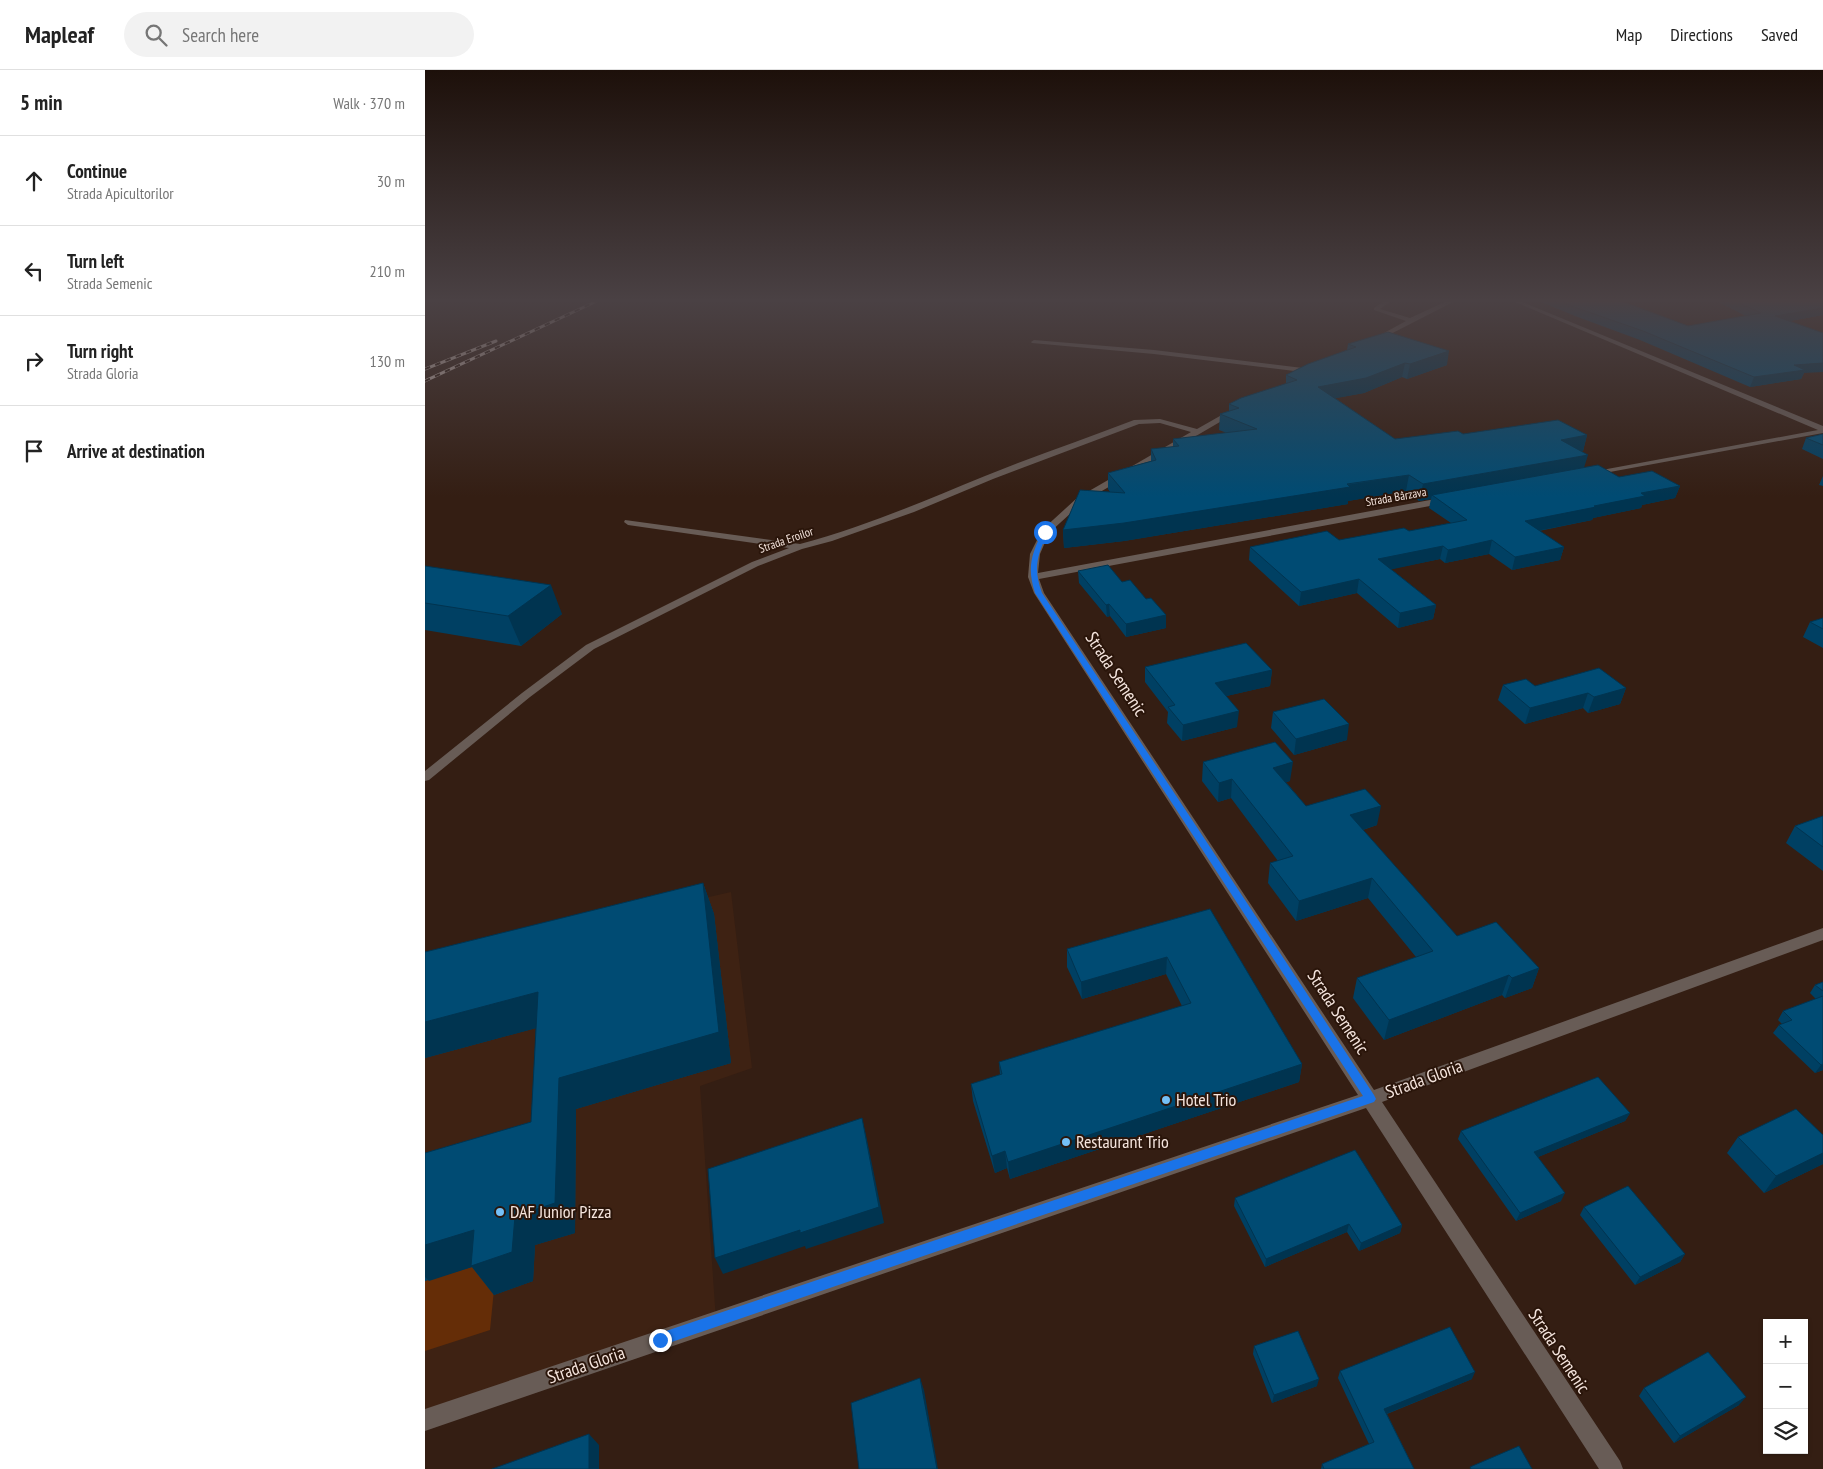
<!DOCTYPE html>
<html lang="en">
<head>
<meta charset="utf-8">
<style>
	:root { --surface:#fff; --page:#f2f2f2; --text:#222; --muted:#767676; --line:#e0e0e0 }
	body { margin:0; font-family:"PT Sans Narrow",sans-serif; background:var(--page); color:var(--text) }
	.controls { position:absolute; right:15px; bottom:15px; display:grid; overflow:hidden; border-radius:0px; box-shadow:0 1px 4px #0004 }
	.controls button { width:45px; height:45px; display:grid; place-items:center; padding:0; border:0; border-bottom:1px solid var(--line); background:var(--surface); color:var(--text); font:25px sans-serif }
	.stop { position:absolute; width:15px; height:15px; margin:-11px; border:4px solid #1a73e8; border-radius:50%; background:#fff }
	.stop.end { background:#1a73e8; border-color:#fff; box-shadow:0 1px 5px #0008 }
	.list { margin:0; padding:0; list-style:none }
	h2 { display:flex; justify-content:space-between; align-items:center; height:65px; margin:0; padding:0 20px; font-size:21px }
	h2 small { font-size:16px; font-weight:400; color:var(--muted) }
	.list li { display:grid; grid-template-columns:32px 1fr auto; gap:15px; align-items:center; box-sizing:border-box; height:90px; padding:0 20px; border-top:1px solid var(--line) }
	.list b { display:block; font-size:19px; white-space:nowrap }
	.list p { margin:0; font-size:16px; white-space:nowrap; color:var(--muted) }
	.list em { font-size:16px; font-style:normal; color:var(--muted) }
	.icon { flex:none; width:28px; height:28px; fill:none; stroke:currentColor; stroke-width:2; stroke-linecap:round; stroke-linejoin:round }
	.map { position:relative; flex:none; width:1398px; height:1399px; overflow:hidden }
	header { display:flex; align-items:center; gap:30px; box-sizing:border-box; height:70px; padding:0 25px; background:var(--surface); border-bottom:1px solid var(--line) }
	header strong { font-size:24px }
	nav { display:flex; gap:28px; margin-inline-start:auto; font-size:18px }
	.search { width:350px; height:45px; background:var(--page); display:flex; align-items:center; gap:12px; box-sizing:border-box; padding:0 18px; border-radius:28px; color:var(--muted); font-size:19px }
	main { display:flex }
	aside { flex:1; background:var(--surface) }
	.map>svg:first-child { display:block }
	.built { fill:#3e2213 }
	.water { fill:#652d07 }
	.lines { fill:none; stroke-linecap:round; stroke-linejoin:round }
	.street { fill:#685c56; fill-rule:evenodd }
	.rail-casing { stroke:#cab9b1; stroke-width:3 }
	.rail { stroke:#2a150a; stroke-width:2; stroke-dasharray:5.5; stroke-linecap:butt }
	.wall { fill:#004063 }
	.shaded-wall { fill:#003450 }
	.building { fill:#004b73; stroke:#003450 }
	.route { fill:#1a73e8 }
	.poi-dot { fill:#75c0f6; stroke:#2a150a; stroke-width:2 }
	.labels { text-anchor:middle; stroke-width:4; stroke-linejoin:round; paint-order:stroke }
	.far-street-label { font-size:12px; fill:#f5e5de; stroke:#2a150a }
	.near-street-label { font-size:18px; fill:#f5e5de; stroke:#2a150a }
	.near-poi-label { font-size:18px; fill:#f5e5de; stroke:#2a150a; text-anchor:start }
</style>
</head>
<body>
<header>
<strong>Mapleaf</strong>
<div class="search"><svg class="icon" aria-label="search" viewBox="0 0 24 24"><circle cx="10" cy="10" r="6"/><path d="M15 15l6 6"/></svg>Search here</div>
<nav><a>Map</a><a>Directions</a><a>Saved</a></nav>
</header>
<main>
<aside>
<h2>5 min<small>Walk · 370 m</small></h2>
<ul class="list">
<li><svg class="icon" aria-label="ahead" viewBox="0 0 24 24"><path d="M12 20V5M6 11l6-6 6 6"/></svg><div><b>Continue</b><p>Strada Apicultorilor</p></div><em>30 m</em></li>
<li><svg class="icon" aria-label="left" viewBox="0 0 24 24"><path d="M17 20v-9H6M10 6l-5 5 5 5"/></svg><div><b>Turn left</b><p>Strada Semenic</p></div><em>210 m</em></li>
<li><svg class="icon" aria-label="right" viewBox="0 0 24 24"><path d="M7 20v-9h11M14 6l5 5-5 5"/></svg><div><b>Turn right</b><p>Strada Gloria</p></div><em>130 m</em></li>
<li><svg class="icon" aria-label="arrive" viewBox="0 0 24 24"><path d="M6 21V4h12l-3 4 3 4H6"/></svg><div><b>Arrive at destination</b></div></li>
</ul>
</aside>
<div class="map">
<svg width="1398" height="1399" viewBox="0 0 1398 1399">
	<rect width="100%" height="100%" fill="#341e13"/>
	<path class="built" d="M306 822 327 998 275 1016 291 1251 0 1350V891Z"/>
	<path class="water" d="M72 1189 65 1260 0 1281V1211Z"/>
	<g class="lines">
		<path class="street" d="M959 231H966L955 239 985 248 1022 231H1030L952 271H948V269L981 251 949 240V238Z
			M1088 231H1095L1398 356V363L1163 406 1162 404 1166 402 1393 360Z
			M609 270 729 280 886 299 889 301 886 303 729 284 607 273 606 272Z
			M809 338H812V342L658 432 624 463 615 484 613 503 1021 427 1025 430 1021 433 614 509 619 523 949 1020 1398 858V870L957 1032 1195 1391 1198 1399H1174L941 1038 0 1361V1339L933 1025 609 523 603 507 605 484 617 460 652 428 766 362 735 353 714 354 568 409 489 442 407 471 377 479 333 496 169 579 105 627 4 710 0 711V701L97 623 161 575 327 492 364 478 203 455 199 452 200 450 375 474C439 457 499 431 560 406 609 386 660 369 709 350L735 349 772 359Z"/>
		<g class="rail-casing">
			<path id="rail" d="M0 299 71 271
				M0 311 172 231"/>
		</g>
		<use href="#rail" class="rail"/>
	</g>
	<path class="wall" d="M1114 231H1196L1263 256 1321 246 1291 231H1398V245L1365 251 1379 303 1376 309 1325 317 1215 270 1150 246Z
		M923 274 1022 295 982 309 977 307 939 323 910 328 970 369 1038 364 1162 365 1158 381H1157L1159 398 1194 407 1255 416 1250 428 1217 435 1216 438 1168 448 1167 450 1114 461 1139 477 1135 490 1087 500 1064 484 1020 493 1015 489 966 499 1011 535 1008 549 973 558 932 523 874 536 824 490 825 477 914 470 984 461 1026 453 1004 438 1006 429 994 431 981 421 923 431V434L699 471 639 478 638 460 685 422 683 419V403L726 391V379L748 377V369L802 363 794 360 795 344 804 341V334L861 314V305L922 280Z
		M1398 364V389L1377 379 1381 368Z
		M1398 406V416L1394 415Z
		M0 496 137 544 96 576 0 560Z
		M653 501 697 512 741 558 701 567 685 546 682 547 654 513Z
		M1398 548V578L1378 567 1385 552Z
		M720 597 847 600 845 616 801 626 812 657 757 671 742 653 743 642 720 612Z
		M1078 615 1110 616 1201 618 1195 634 1163 643 1158 638 1100 654 1073 630Z
		M848 642 922 670 869 685 846 658Z
		M778 692 865 711 861 712 881 736 952 755 938 760 1032 866 1114 898 1107 918 1080 928 1077 925 959 970 928 928 932 908 991 887 943 828 871 851 843 813 845 793 853 791 806 728 793 732 777 711Z
		M1398 746V801L1361 773 1370 756Z
		M278 813 289 844 306 993 151 1039 150 1163 110 1175 108 1211 69 1225 47 1197 0 1211V1083L106 1052 111 958 0 988V882Z
		M785 839 877 994 874 1012 585 1109 582 1098 570 1103 548 1031 546 1014 575 1005 574 992 757 936 741 904 657 929 642 897V879Z
		M1398 912V1000L1390 1003 1348 963 1354 955 1357 954 1353 950 1358 941 1391 929 1385 923 1390 915Z
		M1205 1043 1200 1051 1113 1087 1136 1131 1091 1151 1033 1069 1036 1061Z
		M1313 1067 1398 1094 1339 1123 1302 1083Z
		M810 1128 977 1155 975 1163 934 1181 922 1162 840 1197 809 1136Z
		M1159 1137 1260 1184 1255 1192 1210 1215 1155 1145Z
		M829 1276 892 1316 847 1333 828 1284Z
		M915 1301 1047 1309 962 1344 989 1399H896L897 1394 944 1374 913 1308Z
		M1219 1318 1314 1335 1249 1373 1214 1326Z"/>
	<path class="shaded-wall" d="M1398 238V245L1347 254 1350 246Z
		M1024 281 1022 295 982 309 985 294Z
		M980 293 977 307 939 323 891 332 893 317Z
		M1398 293V302L1379 303 1376 309 1325 317 1329 307 1369 295Z
		M1162 365 1158 381 1132 386 1136 370Z
		M1163 385 1158 401 1007 425 1006 429 994 431 998 414Z
		M984 405 981 421 923 431V434L699 471 639 478 638 460Z
		M1255 416 1250 428 1217 435 1216 438 1168 448 1167 450 1097 464 1100 451 1169 436 1216 423Z
		M1067 470 1064 484 1020 493 1023 480Z
		M1018 476 1015 489 950 503 953 489Z
		M1139 477 1135 490 1087 500 1090 487Z
		M934 509 932 523 874 536 876 522Z
		M126 515 137 544 96 576 83 546Z
		M684 534 685 546 682 547 681 535Z
		M1011 535 1008 549 973 558 975 543Z
		M741 545V558L701 567V554Z
		M847 600 845 616 789 629 790 613Z
		M1201 618 1195 634 1163 643 1169 627Z
		M1163 623 1158 638 1100 654 1105 638Z
		M814 641 812 657 757 671 758 655Z
		M924 654 922 670 869 685 871 669Z
		M868 692 865 711 846 717 848 698Z
		M807 709 806 728 793 732 794 713Z
		M956 736 952 755 922 765 925 745Z
		M947 808 943 828 871 851 874 831Z
		M278 813 289 844 306 993 151 1039 150 1163 110 1175 108 1211 69 1225 47 1197 4 1211 0 1207V1175L90 1146 134 1008Z
		M742 887 741 904 657 929 656 912Z
		M1114 898 1107 918 1080 928 1087 908Z
		M1084 905 1077 925 959 970 964 950Z
		M113 922 130 953 0 988V952Z
		M877 994 874 1012 585 1109 583 1092Z
		M1398 994V1000L1390 1003 1396 995Z
		M1205 1043 1200 1051 1106 1090 1109 1082Z
		M437 1048 441 1065 459 1153 381 1179 380 1176 298 1204 290 1188Z
		M580 1081 582 1098 570 1103 567 1086Z
		M1398 1083V1094L1339 1123 1351 1106Z
		M1140 1123 1136 1131 1091 1151 1095 1143Z
		M924 1154 922 1162 840 1197 841 1189Z
		M977 1155 975 1163 934 1181 936 1173Z
		M1260 1184 1255 1192 1210 1215 1215 1207Z
		M1050 1302 1047 1309 956 1346 959 1339Z
		M495 1308 499 1320 513 1399H512Z
		M894 1309 892 1316 847 1333 849 1325Z
		M1321 1327 1314 1335 1249 1373 1255 1366Z
		M164 1364 174 1375V1399H164Z"/>
	<path class="building" d="M1135 231H1196L1263 256 1336 243 1310 231H1398V238L1350 246 1398 263V293L1369 295 1380 300 1329 307 1218 261 1152 238Z
		M963 262 1024 281 985 294 980 293 941 308 893 317 970 369 1033 361 1038 364 1133 350 1162 365 1136 370 1163 385 998 414 984 405 922 414 925 417 699 453 638 460 655 420 700 423 683 403 731 390 726 379 754 376 748 369 832 359 795 344 814 338 804 334 816 328 872 310 861 305 883 294 931 277 923 274Z
		M1398 364V375L1381 368Z
		M1173 395 1194 407 1227 401 1255 416 1216 423 1220 426 1169 436 1171 437 1100 451 1139 477 1090 487 1067 470 1023 480 1018 476 953 489 1011 535 975 543 934 509 876 522 825 477 902 461 914 470 979 458 984 461 1042 450 1007 425Z
		M683 495 697 512 705 510 721 529 726 528 741 545 701 554 684 534 681 535 653 501Z
		M0 496 126 515 83 546 0 533Z
		M1398 548V559L1385 552Z
		M821 573 847 600 790 613 814 641 758 655 743 637 750 635 720 597Z
		M1174 598 1201 618 1169 627 1163 623 1105 638 1078 615 1101 609 1110 616Z
		M899 629 924 654 871 669 848 642Z
		M850 672 868 692 848 698 881 736 940 719 956 736 925 745 1032 866 1071 852 1114 898 1087 908 1084 905 964 950 932 908 1008 881 947 808 874 831 845 793 868 786 807 709 794 713 778 692Z
		M1398 746V777L1370 756Z
		M278 813 294 962 134 1008 130 1133 90 1146 87 1182 46 1196 49 1160 0 1175V1083L106 1052 113 922 0 952V882Z
		M785 839 877 994 583 1092 580 1081 567 1086 546 1014 577 1004 574 992 766 933 742 887 656 912 642 879Z
		M1398 912V921L1390 915Z
		M1398 926V994L1396 995 1354 955 1367 950 1358 941Z
		M1173 1007 1205 1043 1109 1082 1140 1123 1095 1143 1036 1061Z
		M1371 1039 1398 1065V1083L1351 1106 1313 1067Z
		M437 1048 454 1137 375 1163V1160L290 1188 283 1099Z
		M930 1080 977 1155 936 1173 924 1154 841 1189 810 1128Z
		M1203 1116 1260 1184 1215 1207 1159 1137Z
		M1025 1257 1050 1302 959 1339 989 1399H899L897 1394 949 1372 915 1301Z
		M873 1261 894 1309 849 1325 829 1276Z
		M1283 1282 1321 1327 1255 1366 1219 1318Z
		M495 1308 512 1399H434L426 1333Z
		M164 1364V1399H67Z
		M1094 1376 1107 1399H1046L1045 1397Z"/>
	<linearGradient id="sky" x2="0" y2="1"><stop stop-color="#1d100a"/><stop offset="0.54" stop-color="#4a4144"/><stop offset="1" stop-color="#4a4144" stop-opacity="0"/></linearGradient>
	<rect width="1398" height="427" fill="url(#sky)"/>
	<path class="route" d="M620 460 623 462C612 486 608 498 617 523L949 1025 951 1029 949 1032 235 1276 230 1274 228 1270 230 1265 235 1263 938 1026 610 523C602 498 606 486 617 462Z"/>
	<g class="poi-dot">
		<circle cx="741" cy="1030" r="5"/>
		<circle cx="641" cy="1072" r="5"/>
		<circle cx="75" cy="1142" r="5"/>
	</g>
	<g class="labels">
		<g class="far-street-label">
			<text transform="translate(971 427) rotate(-10)" y="4">Strada Bârzava</text>
			<text transform="translate(361 470) rotate(-19)" y="4">Strada Eroilor</text>
		</g>
		<g class="near-street-label">
			<text transform="translate(691 604) rotate(57)" y="6">Strada Semenic</text>
			<text transform="translate(913 942) rotate(57)" y="6">Strada Semenic</text>
			<text transform="translate(999 1009) rotate(-20)" y="6">Strada Gloria</text>
			<text transform="translate(1134 1281) rotate(57)" y="6">Strada Semenic</text>
			<text transform="translate(161 1295) rotate(-19)" y="6">Strada Gloria</text>
		</g>
		<g class="near-poi-label">
			<text x="751" y="1036">Hotel Trio</text>
			<text x="651" y="1078">Restaurant Trio</text>
			<text x="85" y="1148">DAF Junior Pizza</text>
		</g>
	</g>
</svg>
<div class="controls">
<button>+</button>
<button>−</button>
<button><svg class="icon" aria-label="layers" viewBox="0 0 24 24"><path d="M12 4l9 5-9 5-9-5zM3 14l9 5 9-5"/></svg></button>
</div>
<div class="stop" style="left:620px;top:462px"></div>
<div class="stop end" style="left:235px;top:1270px"></div>
</div>
</main>
</body>
</html>
